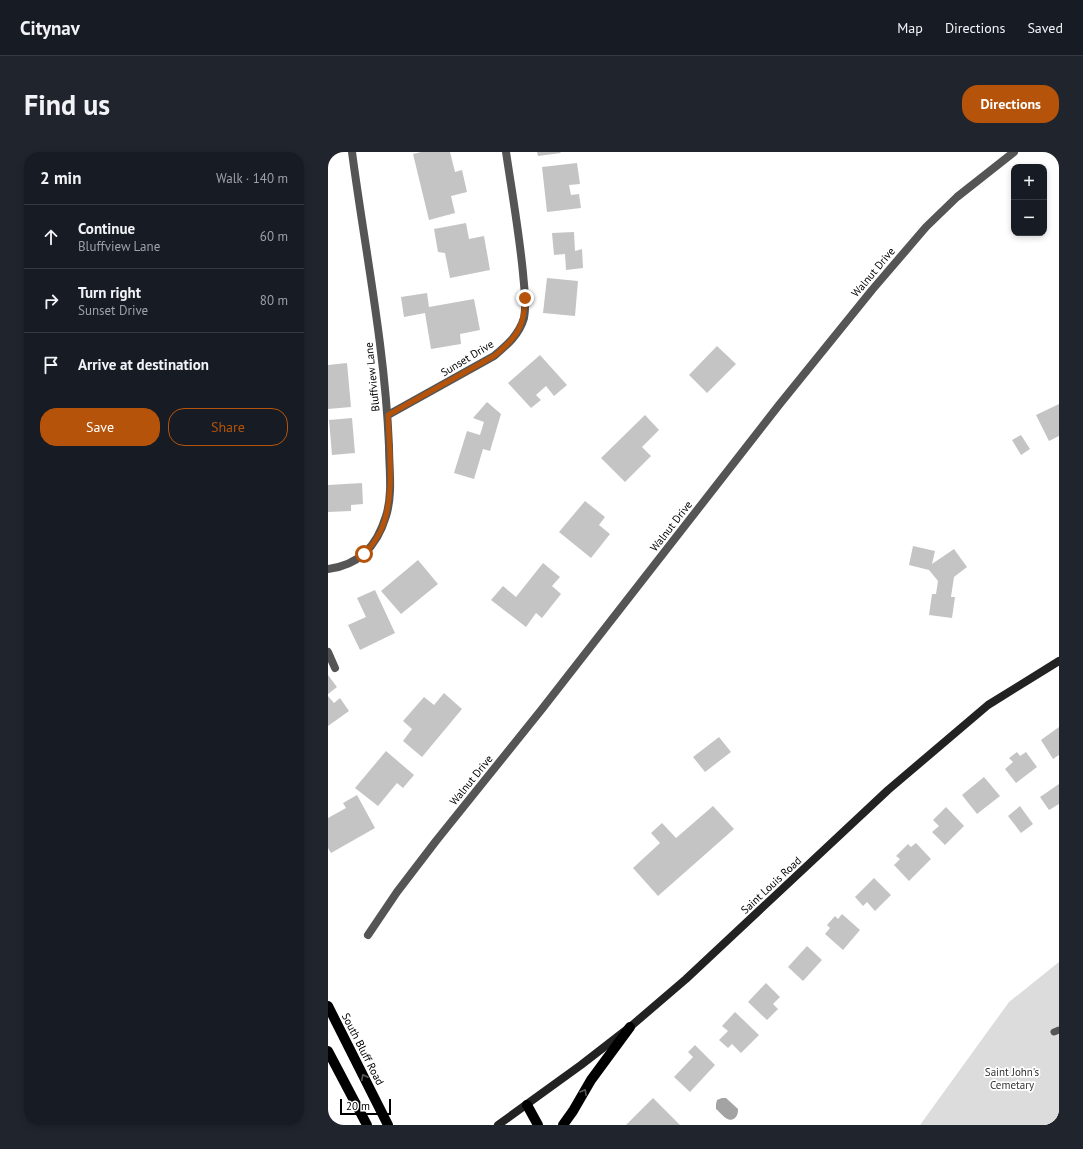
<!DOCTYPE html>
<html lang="en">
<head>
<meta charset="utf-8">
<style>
	:root { --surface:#171b24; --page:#20242c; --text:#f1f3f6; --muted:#9ea1a6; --line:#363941; --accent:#b45309 }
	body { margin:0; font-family:"PT Sans",sans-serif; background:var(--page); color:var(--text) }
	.controls { position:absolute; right:12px; top:12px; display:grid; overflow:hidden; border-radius:8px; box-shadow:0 2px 6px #0003 }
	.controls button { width:36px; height:36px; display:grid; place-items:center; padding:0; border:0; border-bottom:1px solid var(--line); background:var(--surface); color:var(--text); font:20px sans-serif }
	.scale { position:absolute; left:12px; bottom:10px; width:51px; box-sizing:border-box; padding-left:4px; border:2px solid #000; border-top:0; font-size:11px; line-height:14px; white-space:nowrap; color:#000; -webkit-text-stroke:3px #fff; paint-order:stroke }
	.stop { position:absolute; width:12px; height:12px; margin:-9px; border:3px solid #b45309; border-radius:50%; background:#fff }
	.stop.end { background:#b45309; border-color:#fff; box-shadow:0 1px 4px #0008 }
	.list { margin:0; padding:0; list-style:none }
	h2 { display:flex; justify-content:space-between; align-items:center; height:52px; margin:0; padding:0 16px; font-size:17px }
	h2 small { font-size:13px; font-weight:400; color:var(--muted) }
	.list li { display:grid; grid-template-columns:26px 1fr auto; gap:12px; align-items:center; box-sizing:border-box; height:64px; padding:0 16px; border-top:1px solid var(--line) }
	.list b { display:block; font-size:15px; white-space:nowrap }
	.list p { margin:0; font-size:13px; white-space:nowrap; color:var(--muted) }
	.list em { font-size:13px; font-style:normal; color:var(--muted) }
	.actions { display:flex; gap:8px; padding:12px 16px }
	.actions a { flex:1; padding:9px 0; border:1px solid var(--accent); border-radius:16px; text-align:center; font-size:14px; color:var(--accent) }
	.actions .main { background:var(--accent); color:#fff }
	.icon { flex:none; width:22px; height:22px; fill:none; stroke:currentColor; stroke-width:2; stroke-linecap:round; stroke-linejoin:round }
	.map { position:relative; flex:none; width:731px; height:973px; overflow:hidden; border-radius:16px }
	header { display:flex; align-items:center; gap:24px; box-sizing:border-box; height:56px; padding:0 20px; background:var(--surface); border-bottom:1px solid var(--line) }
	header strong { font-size:19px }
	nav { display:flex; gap:22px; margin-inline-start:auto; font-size:14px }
	.intro { display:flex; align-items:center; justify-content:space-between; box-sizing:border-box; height:96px; padding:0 24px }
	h1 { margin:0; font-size:28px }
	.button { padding:10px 18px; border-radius:16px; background:var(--accent); color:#fff; font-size:14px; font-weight:700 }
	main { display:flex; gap:24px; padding:0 24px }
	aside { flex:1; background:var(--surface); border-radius:16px; box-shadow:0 2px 6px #0003 }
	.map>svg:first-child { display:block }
	.green { fill:#dcdcdc }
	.water { fill:#a3a3a3 }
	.building { fill:#c4c4c4 }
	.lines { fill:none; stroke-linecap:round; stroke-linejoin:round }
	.lane { stroke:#555; stroke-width:7 }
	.street { stroke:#555; stroke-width:8 }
	.secondary { stroke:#222; stroke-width:8 }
	.primary { stroke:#000; stroke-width:10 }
	.oneway { stroke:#595959 }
	.route { stroke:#b45309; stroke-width:5 }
	.labels { text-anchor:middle; stroke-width:3.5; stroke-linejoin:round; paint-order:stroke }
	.street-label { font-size:11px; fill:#000; stroke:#fff }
	.park-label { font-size:11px; fill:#333; stroke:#fff }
</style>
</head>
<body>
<header>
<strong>Citynav</strong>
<nav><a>Map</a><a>Directions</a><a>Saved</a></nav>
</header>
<div class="intro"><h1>Find us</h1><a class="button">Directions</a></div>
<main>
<aside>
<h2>2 min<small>Walk · 140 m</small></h2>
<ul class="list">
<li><svg class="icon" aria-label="ahead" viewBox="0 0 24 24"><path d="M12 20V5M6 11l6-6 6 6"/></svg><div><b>Continue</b><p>Bluffview Lane</p></div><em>60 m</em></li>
<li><svg class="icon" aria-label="right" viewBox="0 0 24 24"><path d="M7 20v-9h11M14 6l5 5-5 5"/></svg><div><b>Turn right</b><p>Sunset Drive</p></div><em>80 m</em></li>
<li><svg class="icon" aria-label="arrive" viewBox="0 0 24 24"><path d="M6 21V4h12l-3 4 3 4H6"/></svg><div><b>Arrive at destination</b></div></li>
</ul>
<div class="actions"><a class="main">Save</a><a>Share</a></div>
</aside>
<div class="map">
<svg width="731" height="973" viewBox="0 0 731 973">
	<rect width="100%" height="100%" fill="#fff"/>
	<path class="green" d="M731 810V973H592L681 850Z"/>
	<path class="water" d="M394 946H398L410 957C410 960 410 963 407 966 400 972 393 961 388 957V952L389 948Z"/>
	<path class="building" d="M93 0H122L127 20 134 18 139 40 123 44 127 61 101 68 85 2Z
		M209 0H232L233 1 210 4Z
		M249 11 252 32 241 33 243 43 251 42 253 56 219 60 214 15Z
		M138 71 141 87 156 84 162 118 122 126 117 101 110 100 106 77Z
		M246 80 247 99 254 97 255 116 238 118 237 102 226 103 224 81Z
		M219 126 250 129 247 164 215 161Z
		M99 141 101 155 146 147 152 178 132 182 133 192 103 197 97 161 76 165 73 145Z
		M389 194 408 212 379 241 361 223Z
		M212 203 239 233 226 244 218 234 208 243 213 248 203 256 180 231Z
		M19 211 23 255 0 257V213Z
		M159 250 173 262 162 299 155 297 146 327 126 321 139 279 152 283 156 270 145 266Z
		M731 252V284L721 289 708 263Z
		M317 263 331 278 314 295 323 304 297 330 273 306Z
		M24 266 27 301 4 303 1 268Z
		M693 283 702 297 693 303 684 288Z
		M34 331 35 352 23 353V359L0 360V333Z
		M257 349 277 365 271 373 282 382 263 406 231 380Z
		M585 394 607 399 604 412 626 397 639 415 626 425 623 445H627L624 466 601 463 604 442H608L610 429 601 418 581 413Z
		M90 408 110 432 73 462 53 439Z
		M215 411 232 425 224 434 233 442 214 466 208 461 198 475 163 448 175 434 188 445Z
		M47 438 67 481 32 498 20 473 38 465 29 446Z
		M0 523 9 535 0 542Z
		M116 541 134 557 94 605 75 589 84 577 75 569 96 545 106 553Z
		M0 544 6 551 12 546 21 559 0 574Z
		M731 575V603L725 607 713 588Z
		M391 585 403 600 377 620 365 605Z
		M58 599 86 623 75 636 69 631 50 654 27 636Z
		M689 600 692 604 698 600 709 615 688 631 677 617 685 610 681 606Z
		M656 625 672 644 649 662 634 643Z
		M731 632V652L721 658 712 645Z
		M29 643 47 676 3 701 0 696V666L18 656 15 651Z
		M385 654 406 677 330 744 305 716 332 691 323 681 334 671 348 686Z
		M692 654 705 672 693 681 680 664Z
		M618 655 636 674 617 693 604 680 611 674 605 668Z
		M588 691 603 707 581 729 566 713 572 707 568 704 580 692 583 695Z
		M546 726 563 743 547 759 539 750 535 754 527 745Z
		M514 762 532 778 515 798 497 782 502 776 499 773 507 764 510 767Z
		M479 794 494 808 475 829 460 815Z
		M438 831 452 845 445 852 450 857 439 868 420 850Z
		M407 860 431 883 413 901 404 892 400 896 391 888 400 879 394 874Z
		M367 893 387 913 362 940 346 925 365 905 360 900Z
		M325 946 352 973H298Z"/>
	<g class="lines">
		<path class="lane" d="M726 880 731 878"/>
		<path class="street" d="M60 263 166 204C179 193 191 183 196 166 199 151 196 135 195 121 191 80 184 40 178 0
			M0 417C32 413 49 394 58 364 65 342 61 317 61 294 57 196 37 98 24 0
			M0 500 7 516
			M40 783 69 740 108 689 214 557 451 253 544 138 598 75 629 45 686 0"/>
		<path class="secondary" d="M170 973 253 913 302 875 358 827 560 638 660 553 731 509"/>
		<path class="primary" d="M0 854 60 973
			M0 899 39 973
			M199 953 210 973
			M235 973 245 959 263 928 302 875"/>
	</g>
	<defs><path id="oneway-chevron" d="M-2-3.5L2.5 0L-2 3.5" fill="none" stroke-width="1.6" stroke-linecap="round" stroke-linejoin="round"/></defs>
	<g class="oneway">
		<use href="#oneway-chevron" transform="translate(36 925) rotate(-117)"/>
		<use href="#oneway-chevron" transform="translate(256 940) rotate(-60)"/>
	</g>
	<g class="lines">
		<path class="route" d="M36 402C43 395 48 388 52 380 68 348 61 298 60 263L166 204C188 186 197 175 197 146"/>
	</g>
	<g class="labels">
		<g class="street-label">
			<text transform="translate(545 120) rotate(-50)" y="4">Walnut Drive</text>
			<text transform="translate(139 206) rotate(-31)" y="4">Sunset Drive</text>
			<text transform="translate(44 225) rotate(-96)" y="4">Bluffview Lane</text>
			<text transform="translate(343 374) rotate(-52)" y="4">Walnut Drive</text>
			<text transform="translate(143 628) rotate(-51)" y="4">Walnut Drive</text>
			<text transform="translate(443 733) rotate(-43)" y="4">Saint Louis Road</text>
			<text transform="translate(35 897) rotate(63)" y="4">South Bluff Road</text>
		</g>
		<g class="park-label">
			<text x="684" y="924">Saint John's<tspan x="684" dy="13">Cemetary</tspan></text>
		</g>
	</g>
</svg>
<div class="controls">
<button>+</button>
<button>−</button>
</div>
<div class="scale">20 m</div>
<div class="stop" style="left:36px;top:402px"></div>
<div class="stop end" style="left:197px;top:146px"></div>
</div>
</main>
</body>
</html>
